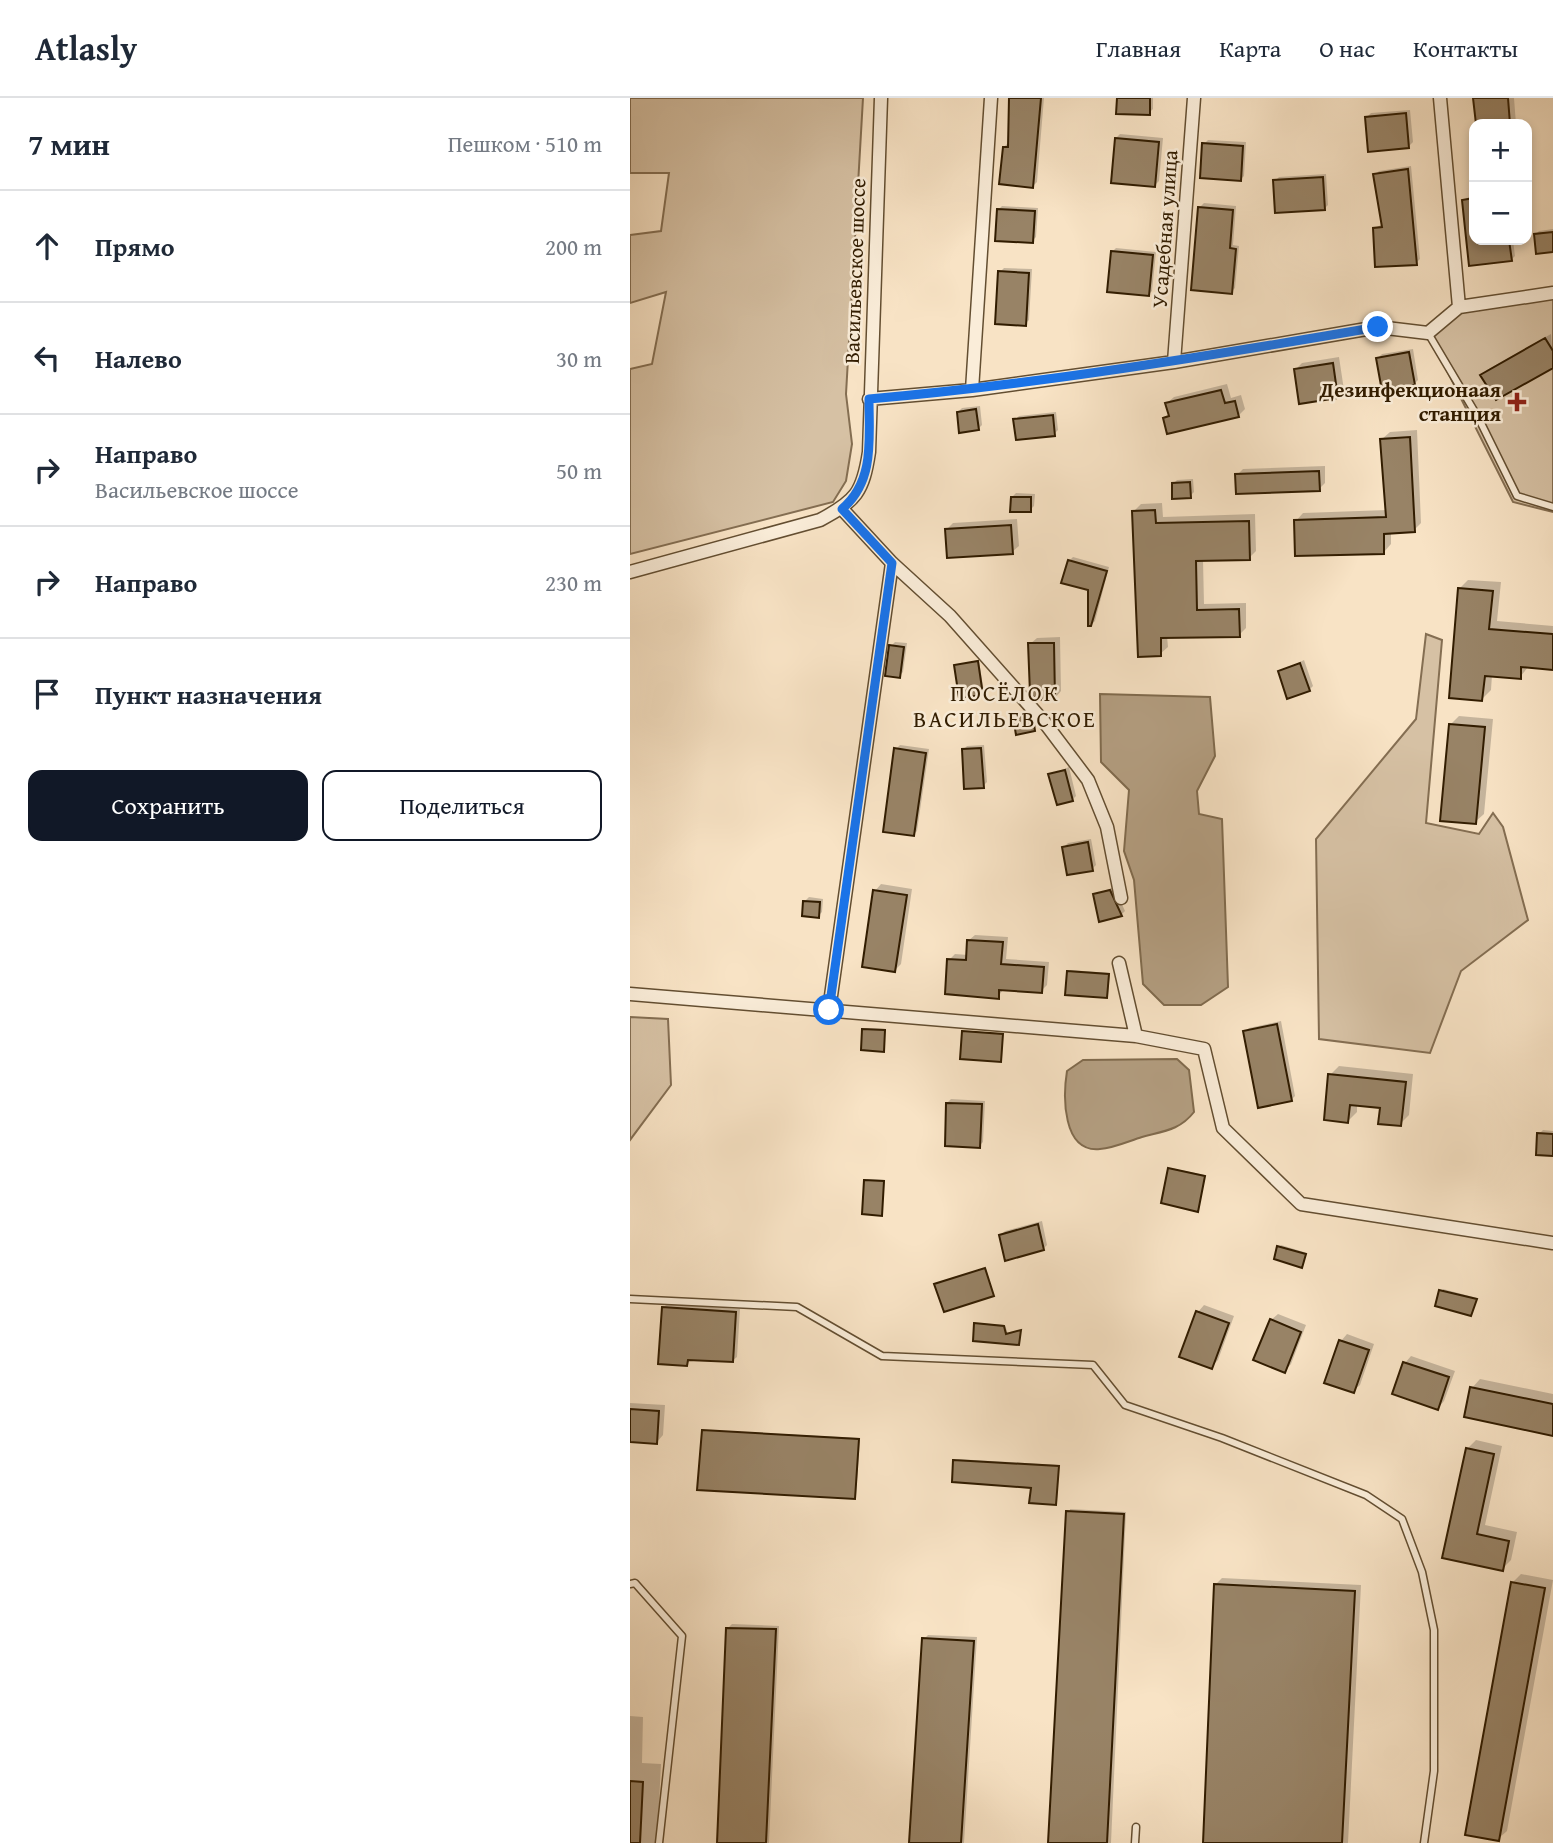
<!DOCTYPE html>
<html lang="ru">
<head>
<meta charset="utf-8">
<style>
	:root { --surface:#fff; --page:#f6f6f7; --text:#1f2937; --muted:#747a83; --line:#e0e1e3; --accent:#111827 }
	body { margin:0; font-family:"Gentium Book Plus",serif; background:var(--page); color:var(--text) }
	.controls { position:absolute; right:21px; top:21px; display:grid; overflow:hidden; border-radius:14px; box-shadow:0 4px 10px #0003 }
	.controls button { width:63px; height:63px; display:grid; place-items:center; padding:0; border:0; border-bottom:2px solid var(--line); background:var(--surface); color:var(--text); font:35px sans-serif }
	.stop { position:absolute; width:21px; height:21px; margin:-16px; border:5px solid #1a73e8; border-radius:50%; background:#fff }
	.stop.end { background:#1a73e8; border-color:#fff; box-shadow:0 2px 7px #0008 }
	.list { margin:0; padding:0; list-style:none }
	h2 { display:flex; justify-content:space-between; align-items:center; height:91px; margin:0; padding:0 28px; font-size:30px }
	h2 small { font-size:23px; font-weight:400; color:var(--muted) }
	.list li { display:grid; grid-template-columns:46px 1fr auto; gap:21px; align-items:center; box-sizing:border-box; height:112px; padding:0 28px; border-top:2px solid var(--line) }
	.list b { display:block; font-size:26px; white-space:nowrap }
	.list p { margin:0; font-size:23px; white-space:nowrap; color:var(--muted) }
	.list em { font-size:23px; font-style:normal; color:var(--muted) }
	.actions { display:flex; gap:14px; padding:21px 28px }
	.actions a { flex:1; padding:16px 0; border:2px solid var(--accent); border-radius:14px; text-align:center; font-size:24px; color:var(--accent) }
	.actions .main { background:var(--accent); color:#fff }
	.icon { flex:none; width:38px; height:38px; fill:none; stroke:currentColor; stroke-width:2; stroke-linecap:round; stroke-linejoin:round }
	.map { position:relative; flex:none; width:923px; height:1745px; overflow:hidden }
	header { display:flex; align-items:center; gap:42px; box-sizing:border-box; height:98px; padding:0 35px; background:var(--surface); border-bottom:2px solid var(--line) }
	header strong { font-size:33px }
	nav { display:flex; gap:38px; margin-inline-start:auto; font-size:24px }
	main { display:flex }
	aside { flex:1; background:var(--surface) }
	.map>svg:first-child { display:block }
	.green { fill:#d6c1a4; stroke:#846e52; stroke-width:2 }
	.water { fill:#b49f82; stroke:#806b4e; stroke-width:2 }
	.shadow { fill:#0003 }
	.building { fill:#988366; stroke:#311c00; stroke-width:2 }
	.lines { fill:none; stroke-linecap:round; stroke-linejoin:round }
	.service-casing { stroke:#634e31; stroke-width:9 }
	.minor-casing { stroke:#634e31; stroke-width:15 }
	.service { stroke:#faedd9; stroke-width:6 }
	.minor { stroke:#faedd9; stroke-width:12 }
	.route { stroke:#1a73e8; stroke-width:9 }
	.poi-dot { fill:#8f2418; stroke:#faedd9; stroke-width:2.5 }
	.labels { text-anchor:middle; stroke-width:5; stroke-linejoin:round; paint-order:stroke }
	.street-label { font-size:21px; fill:#311c00; stroke:#faedd9 }
	.poi-label { font-size:21px; font-weight:bold; fill:#311c00; stroke:#faedd9; text-anchor:end }
	.neighbourhood-label { font-size:23px; letter-spacing:2px; fill:#311c00; stroke:#faedd9 }
</style>
</head>
<body>
<header>
<strong>Atlasly</strong>
<nav><a>Главная</a><a>Карта</a><a>О нас</a><a>Контакты</a></nav>
</header>
<main>
<aside>
<h2>7 мин<small>Пешком · 510 m</small></h2>
<ul class="list">
<li><svg class="icon" aria-label="ahead" viewBox="0 0 24 24"><path d="M12 20V5M6 11l6-6 6 6"/></svg><div><b>Прямо</b></div><em>200 m</em></li>
<li><svg class="icon" aria-label="left" viewBox="0 0 24 24"><path d="M17 20v-9H6M10 6l-5 5 5 5"/></svg><div><b>Налево</b></div><em>30 m</em></li>
<li><svg class="icon" aria-label="right" viewBox="0 0 24 24"><path d="M7 20v-9h11M14 6l5 5-5 5"/></svg><div><b>Направо</b><p>Васильевское шоссе</p></div><em>50 m</em></li>
<li><svg class="icon" aria-label="right" viewBox="0 0 24 24"><path d="M7 20v-9h11M14 6l5 5-5 5"/></svg><div><b>Направо</b></div><em>230 m</em></li>
<li><svg class="icon" aria-label="arrive" viewBox="0 0 24 24"><path d="M6 21V4h12l-3 4 3 4H6"/></svg><div><b>Пункт назначения</b></div></li>
</ul>
<div class="actions"><a class="main">Сохранить</a><a>Поделиться</a></div>
</aside>
<div class="map">
<svg width="923" height="1745" viewBox="0 0 923 1745">
	<rect width="100%" height="100%" fill="#f8e3c5"/>
	<filter id="stains"><feTurbulence type="fractalNoise" baseFrequency=".00286" numOctaves="4"/><feColorMatrix values="0 0 0 0 .2 0 0 0 0 .09 0 0 0 0 .02 0 0 0 .5 -.17"/></filter>
	<radialGradient id="worn" r=".72"><stop offset=".6" stop-color="#630" stop-opacity="0"/><stop offset="1" stop-color="#630" stop-opacity=".3"/></radialGradient>
	<path class="green" d="M0 0H233L216 296 222 346 216 383 203 404 0 456V271L22 266 36 194 0 205V137L31 133 39 75H0Z
		M923 195V414L883 404 798 235 829 209Z
		M796 536 812 542 796 725 849 736 863 715 873 729 898 822 831 873 800 955 689 941 686 741 786 621Z
		M0 919 38 921 41 987 0 1042Z"/>
	<path class="water" d="M470 596 580 599 585 658 567 693 569 716 592 721 598 889 571 907H534L513 886 504 782 494 753 499 692 471 664Z
		M547 961 559 972 564 1014C550 1032 534 1033 512 1039 499 1043 484 1050 470 1051 432 1055 433 998 437 973L453 962Z"/>
	<path class="shadow" d="M381 0H414L407 84 403 88 374 49 378 45Z
		M492 0H523V11L519 15Z
		M845 0H884L886 26H847Z
		M780 12 783 44 779 48 737 19 741 15Z
		M490 36 533 40 529 83 525 87 486 40Z
		M578 42 616 44 614 78 610 82 574 46Z
		M781 68 790 161 786 165 745 130 753 126 745 77 749 73Z
		M696 76 698 107 694 111 645 83 649 79Z
		M844 97V142H883L885 158 881 162 840 166 833 102Z
		M574 105 606 108 603 147 609 148 605 190 601 194 570 109Z
		M372 108 408 110 406 139 402 143 368 112Z
		M923 131V153L905 137 909 133Z
		M486 150 526 154 522 193 518 197 482 154Z
		M374 170 402 171 399 222 395 226 370 174Z
		M921 236 923 268 852 277 857 272Z
		M783 251 788 282 784 286 748 260 752 256Z
		M709 259 714 292 707 298 666 271 672 265Z
		M597 286 601 300 611 297 615 311 608 318 535 320 540 315 537 305 544 299Z
		M350 308 352 327 348 331 328 314 332 310Z
		M426 314 428 332 424 336 385 322 389 318Z
		M787 332 791 425 784 432 761 434V446L754 454 666 423 673 415 757 412 752 341 760 334Z
		M695 368V385L689 391 607 377 613 371Z
		M563 381 564 394 560 398 543 386 547 382Z
		M386 395 405 396 404 408 400 412 382 399Z
		M532 405 533 419 625 416 626 453 619 460 573 462 574 506 616 505V530L609 537 537 538 538 549 530 556 504 413 511 406Z
		M387 421 389 448 382 454 316 432 323 425Z
		M443 459 479 469 465 523 461 527 460 491 439 463Z
		M838 482 871 484 867 523 923 528V570L899 568 890 579 862 577 861 592 852 601 830 490Z
		M430 539 431 593 425 600 400 546 407 540Z
		M265 544 277 545 273 574 269 578 261 548Z
		M674 562 683 588 679 592 650 574Z
		M349 563 354 594 352 595 326 568Z
		M397 616 405 624V632L385 619Z
		M829 618 863 621 854 716 845 724 821 626Z
		M270 647 299 651 287 733 283 737 266 651Z
		M354 647 357 684 353 688 333 652 337 648Z
		M439 669 446 698 442 702 420 677Z
		M461 741 466 767 462 771 434 749 438 745Z
		M251 786 282 791 271 866 265 872 245 793Z
		M484 789 495 813 491 817 465 797Z
		M179 799 193 801 192 814 188 818 175 803Z
		M345 837 378 839 376 861 419 864 417 887 411 893 374 890 368 899 319 862 325 856 338 857 339 842Z
		M440 872 480 875 478 897 439 874Z
		M651 923 665 998 661 1002 615 934 619 930Z
		M236 930 256 931 253 952 234 931Z
		M335 933 373 935 372 961 333 934Z
		M709 968 783 976 779 1017 770 1026 752 1009 727 1006V1014L718 1023 700 977Z
		M321 1001 355 1003 353 1044 349 1048 317 1005Z
		M913 1032 923 1033V1056L909 1036Z
		M541 1070 575 1077 568 1112 540 1071Z
		M237 1081 255 1082 251 1116 236 1083Z
		M412 1123 417 1147 413 1151 371 1137 375 1133Z
		M651 1147 677 1155 673 1166 649 1149Z
		M356 1170 363 1196 306 1186 307 1185Z
		M813 1191 847 1200 842 1214 807 1207Z
		M37 1206 110 1211 107 1259 102 1263 61 1260 57 1266 33 1210Z
		M574 1207 604 1218 588 1262 581 1269 552 1258 568 1214Z
		M648 1216 676 1227 661 1266 655 1273 641 1222Z
		M348 1225 375 1227 378 1236 391 1232 390 1244Z
		M717 1236 744 1246 730 1287 723 1293 711 1243Z
		M781 1258 825 1273 814 1303 808 1310 764 1295 775 1265Z
		M850 1281 923 1296V1336L842 1290Z
		M0 1305 35 1307 33 1337 27 1344 0 1342Z
		M75 1332 230 1340 226 1398 74 1333Z
		M846 1342 872 1348 855 1427 887 1434 881 1462 872 1471 814 1459 837 1351Z
		M326 1361 429 1367 427 1404 403 1389Z
		M440 1411 496 1414 481 1745H420Z
		M891 1476 923 1482 877 1733 868 1741 882 1485Z
		M592 1480 731 1487 718 1745H575L586 1486Z
		M102 1526 149 1528 139 1745H89L98 1530Z
		M298 1537 347 1539 334 1745H281L294 1541Z
		M0 1618 13 1619 12 1665 31 1666 27 1745H0Z"/>
	<path class="building" d="M379 0H411L403 90 369 86 373 49H378Z
		M487 0H520V17L486 16Z
		M843 0H878L880 26H846Z
		M776 15 779 50 738 54 735 19Z
		M485 40 529 44 525 89 481 85Z
		M572 45 613 48 611 83 570 80Z
		M778 71 787 167 745 169 743 130 752 129 743 76Z
		M693 79 695 112 645 115 643 82Z
		M844 100V142H879L882 163 839 168 832 102Z
		M568 109 603 112 600 150 606 151 602 196 561 192Z
		M367 111 405 113 403 145 365 143Z
		M923 134V154L906 156 904 136Z
		M481 153 523 157 519 198 477 194Z
		M368 173 399 175 396 228 365 226Z
		M915 240 923 253V270L866 302 850 277Z
		M779 254 785 287 752 293 746 260Z
		M703 265 708 300 669 306 664 271Z
		M591 292 595 305 605 303 609 319 537 336 533 320 539 318 535 305Z
		M346 311 349 332 329 335 327 314Z
		M423 317 425 338 386 342 383 321Z
		M780 339 785 434 754 436V456L665 458 664 422 756 419 750 341Z
		M689 373 690 393 606 396 605 376Z
		M560 384 561 400 542 401V385Z
		M381 399H401V414H380Z
		M525 412 526 425 619 423 620 462 566 463 567 512 609 511 610 539 531 540V558L508 559 502 413Z
		M381 427 383 456 317 460 315 431Z
		M438 462 477 473 461 528H458V492L431 485Z
		M828 490 863 493 859 531 923 536V572L891 569V581L855 578 852 603 819 600Z
		M398 545H424L425 601 406 602 400 595Z
		M259 547 274 549 270 580 255 578Z
		M348 563 353 597 329 600 324 567Z
		M670 565 680 593 657 601 648 573Z
		M396 616 404 626 405 633 386 637 383 619Z
		M819 626 855 629 846 726 810 723Z
		M264 650 296 655 284 738 253 734Z
		M351 650 354 690 334 691 332 651Z
		M435 672 443 703 427 707 418 676Z
		M458 744 463 773 437 777 432 749Z
		M243 792 277 797 265 874 232 869Z
		M480 792 492 818 469 824 463 796Z
		M173 803 190 804 189 820 172 818Z
		M337 842 373 844 371 866 414 869 412 895 369 892V901L315 896 317 861 336 862Z
		M437 873 479 876 477 900 435 897Z
		M647 926 662 1003 628 1010 613 933Z
		M232 931 255 932 254 954 231 952Z
		M332 933 373 936 371 964 330 961Z
		M698 976 776 984 771 1028 748 1026 750 1010 720 1007 718 1025 694 1022Z
		M316 1005 352 1006 350 1050 315 1048Z
		M907 1035 923 1036V1058L906 1057Z
		M538 1070 575 1078 568 1114 531 1105Z
		M234 1082 254 1083 252 1118 232 1116Z
		M408 1126 414 1152 375 1163 369 1137Z
		M647 1148 676 1156 672 1170 644 1161Z
		M355 1170 364 1198 314 1214 304 1186Z
		M809 1192 847 1201 841 1218 805 1208Z
		M32 1209 106 1214 103 1264 58 1262 57 1268 28 1266Z
		M566 1213 599 1225 582 1271 549 1259Z
		M640 1221 671 1234 655 1275 623 1262Z
		M344 1225 374 1228 376 1236 391 1232 389 1247 343 1243Z
		M709 1242 739 1252 724 1295 694 1285Z
		M773 1264 819 1279 808 1312 762 1296Z
		M840 1289 923 1306V1338L834 1319Z
		M0 1311 29 1313 27 1346 0 1344Z
		M72 1332 229 1341 225 1401 67 1392Z
		M836 1350 864 1356 847 1436 879 1443 873 1473 812 1460Z
		M323 1362 429 1368 426 1407 399 1405 401 1390 322 1384Z
		M436 1413 494 1416 477 1745H418Z
		M881 1484 915 1490 869 1743 835 1737Z
		M584 1486 725 1493 712 1745H573Z
		M96 1530 146 1531 136 1745H87Z
		M292 1540 344 1543 331 1745H279Z
		M0 1683 13 1684 10 1745H0Z"/>
	<g class="lines">
		<g class="service-casing">
			<path id="service" d="M798 235 849 321 887 398 923 409
				M0 1201 167 1209 252 1258 463 1267 495 1307 592 1340 736 1397 772 1421 792 1474 804 1532V1673L794 1745
				M0 1486 5 1485 52 1538 29 1745
				M505 1745 506 1729"/>
		</g>
		<g class="minor-casing">
			<path id="minor" d="M810 0 829 209
				M544 264 564 0
				M342 292 361 0
				M239 301 342 292 544 264 748 229 798 235 829 209 923 195
				M212 411 262 465 320 518 415 625 458 682 477 729 491 800
				M0 474 190 422C226 403 233 394 239 354L251 0
				M489 865 506 938
				M0 896 506 938 574 951 593 1030 671 1106 923 1145
				M199 912 262 465"/>
		</g>
		<use href="#service" class="service"/>
		<use href="#minor" class="minor"/>
	</g>
	<g class="lines">
		<path class="route" d="M199 912 262 465 212 411C245 383 239 341 239 301 410 286 579 258 748 229"/>
	</g>
	<path class="poi-dot" d="M883.5 293.5h7v7h7v7h-7v7h-7v-7h-7v-7h7z"/>
	<g class="labels">
		<g class="street-label">
			<text transform="translate(535 131) rotate(-86)" y="7">Усадебная улица</text>
			<text transform="translate(225 173) rotate(-88)" y="7">Васильевское шоссе</text>
		</g>
		<g class="poi-label">
			<text x="871" y="299">Дезинфекционаая<tspan x="871" dy="24">станция</tspan></text>
		</g>
		<g class="neighbourhood-label">
			<text x="375" y="603">ПОСЁЛОК<tspan x="375" dy="26">ВАСИЛЬЕВСКОЕ</tspan></text>
		</g>
	</g>
	<rect width="100%" height="100%" filter="url(#stains)"/>
	<rect width="100%" height="100%" fill="url(#worn)"/>
</svg>
<div class="controls">
<button>+</button>
<button>−</button>
</div>
<div class="stop" style="left:199px;top:912px"></div>
<div class="stop end" style="left:748px;top:229px"></div>
</div>
</main>
</body>
</html>
